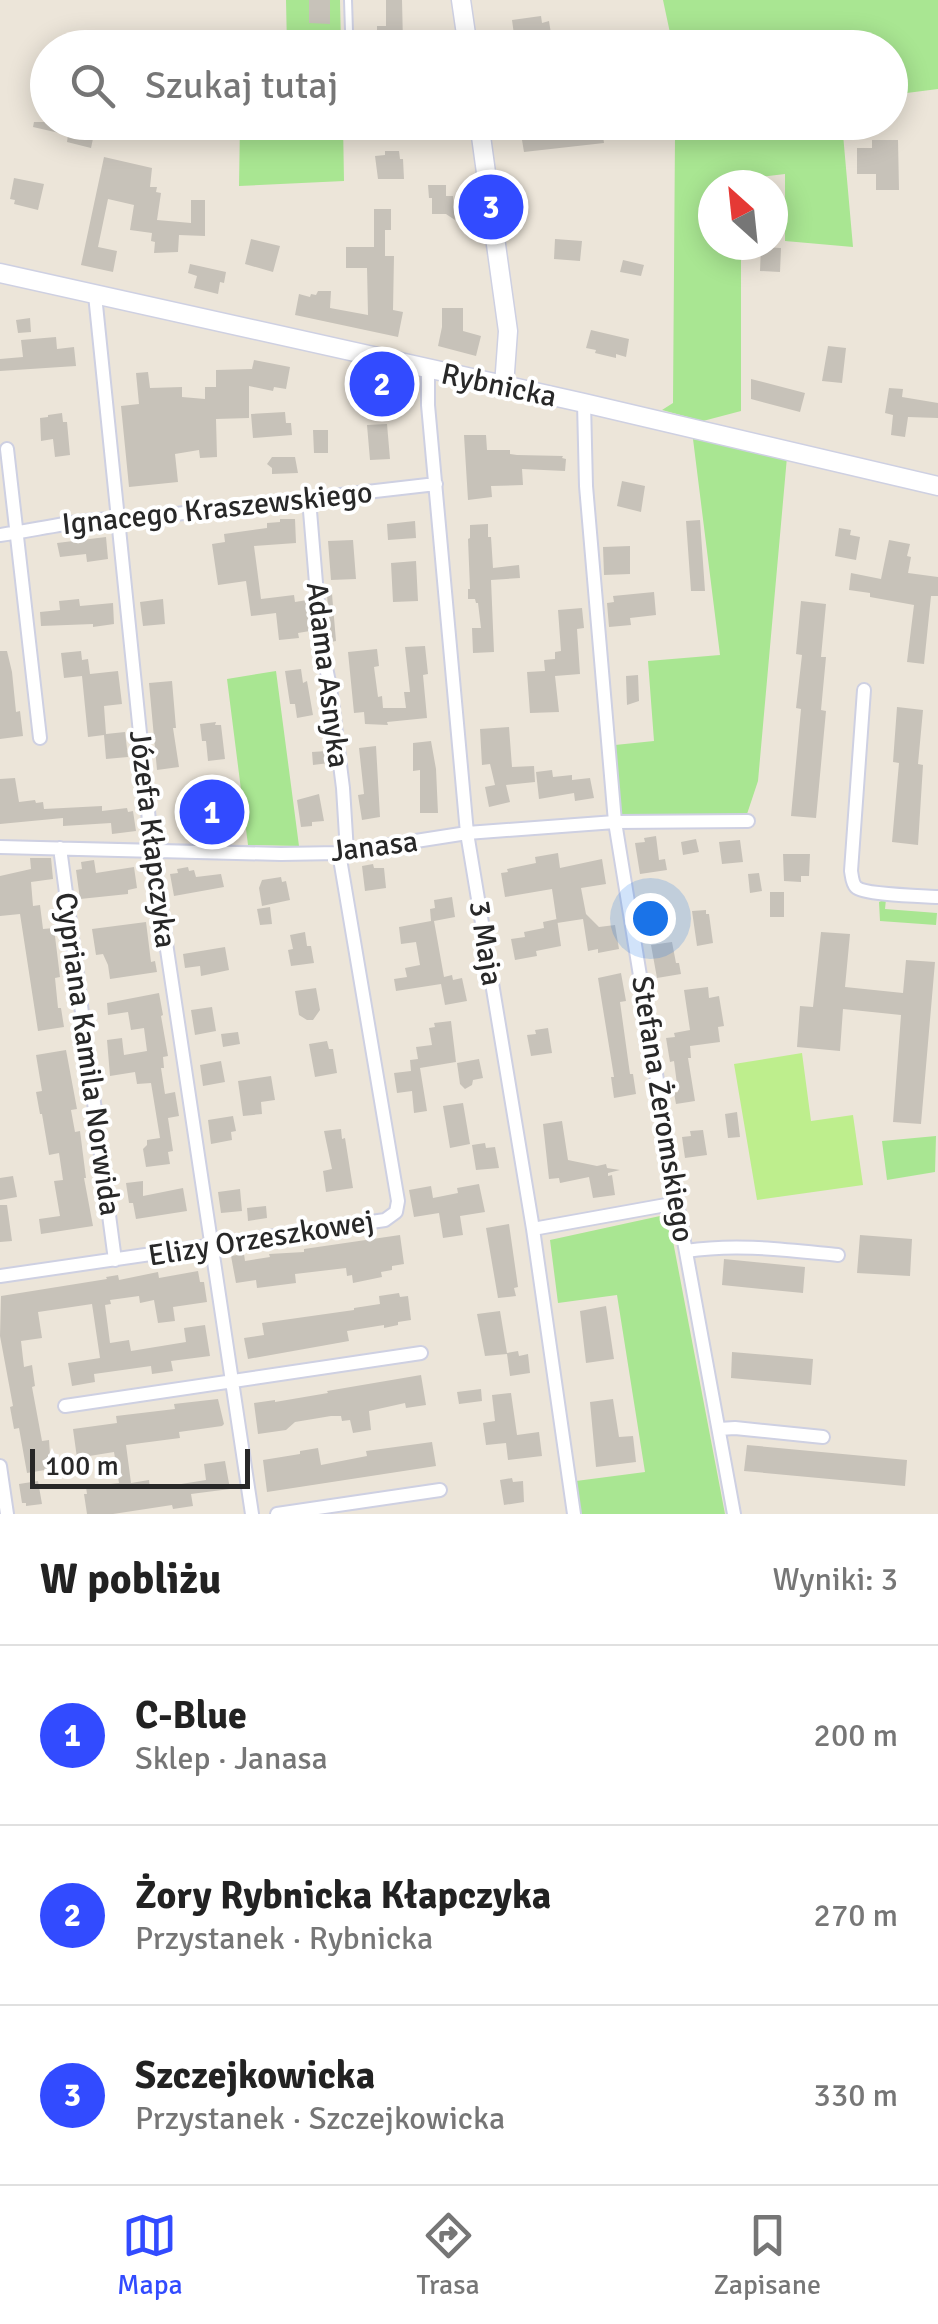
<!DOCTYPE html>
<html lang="pl">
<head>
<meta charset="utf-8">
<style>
	:root { --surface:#fff; --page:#f2f2f2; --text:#222; --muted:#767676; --line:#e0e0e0; --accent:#324bff }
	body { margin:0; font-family:Signika,sans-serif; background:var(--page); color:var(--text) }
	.compass { position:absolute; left:698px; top:170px; width:90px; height:90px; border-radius:50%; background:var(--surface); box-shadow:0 5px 25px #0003; rotate:333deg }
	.scale { position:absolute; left:30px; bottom:25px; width:220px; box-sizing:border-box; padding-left:10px; border:5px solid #282828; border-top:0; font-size:28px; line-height:35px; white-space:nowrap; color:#282828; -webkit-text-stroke:8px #fff; paint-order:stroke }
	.you { position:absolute; left:650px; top:918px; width:35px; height:35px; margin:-25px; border:8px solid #fff; border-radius:50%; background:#1a73e8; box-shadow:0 0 0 15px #1a73e833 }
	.badge { display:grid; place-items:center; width:65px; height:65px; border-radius:50%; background:var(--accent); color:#fff; font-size:32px; font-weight:700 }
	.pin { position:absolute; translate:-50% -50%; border:5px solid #fff; box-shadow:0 2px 10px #0006 }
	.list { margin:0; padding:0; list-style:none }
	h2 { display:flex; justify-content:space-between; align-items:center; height:130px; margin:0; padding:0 40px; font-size:42px }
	h2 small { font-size:32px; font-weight:400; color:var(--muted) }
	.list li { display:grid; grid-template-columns:65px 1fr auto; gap:30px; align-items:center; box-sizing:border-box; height:180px; padding:0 40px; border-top:2px solid var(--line) }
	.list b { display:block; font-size:38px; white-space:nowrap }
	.list p { margin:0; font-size:32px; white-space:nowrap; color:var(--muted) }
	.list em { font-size:32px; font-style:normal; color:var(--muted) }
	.icon { flex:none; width:55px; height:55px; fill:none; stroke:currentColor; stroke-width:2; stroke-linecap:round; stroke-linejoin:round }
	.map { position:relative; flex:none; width:938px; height:1514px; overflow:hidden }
	.search { position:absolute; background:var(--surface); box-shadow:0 5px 25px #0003; left:30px; right:30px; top:30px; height:110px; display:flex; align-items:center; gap:25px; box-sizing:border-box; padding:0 35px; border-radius:55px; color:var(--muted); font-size:38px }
	.sheet { height:670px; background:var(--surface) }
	nav { display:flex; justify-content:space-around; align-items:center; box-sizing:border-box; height:140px; border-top:2px solid var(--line); background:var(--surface); font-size:28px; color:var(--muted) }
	nav a { display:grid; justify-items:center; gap:5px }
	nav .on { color:var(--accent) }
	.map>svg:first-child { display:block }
	.green { fill:#a9e692 }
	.pitch { fill:#beee8d }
	.building { fill:#c7c2b9 }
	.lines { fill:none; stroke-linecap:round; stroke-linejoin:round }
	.lane-casing { stroke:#ced0e2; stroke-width:10 }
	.street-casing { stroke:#ced0e2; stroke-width:16 }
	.secondary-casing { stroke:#ced0e2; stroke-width:21 }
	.lane { stroke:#fff; stroke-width:6 }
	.street { stroke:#fff; stroke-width:12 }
	.secondary { stroke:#fff; stroke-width:18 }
	.labels { text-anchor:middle; stroke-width:8; stroke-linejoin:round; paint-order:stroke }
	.street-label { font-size:30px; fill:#282828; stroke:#fff }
</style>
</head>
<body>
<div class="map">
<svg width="938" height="1514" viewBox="0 0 938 1514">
	<rect width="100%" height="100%" fill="#ece5d9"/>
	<path class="green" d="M286 0H340L341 47H287Z
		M663 0H938V89L891 95 890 48 673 47Z
		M240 123H343L344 181 239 186Z
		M690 123H842L853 247 785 241V174L733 180V185H713V245H741V411L703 421 662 410 673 403 675 136 692 134Z
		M693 439 787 457 758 781 747 814 620 816 615 745 654 741 648 661 720 655Z
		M276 671 299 846 248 845 227 679Z
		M886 899 885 909 937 913 936 925 880 921 879 902Z
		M936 1136 935 1172 887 1180 882 1141Z
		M660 1216 672 1236 725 1514H581L576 1481 645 1472 617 1295 558 1303 550 1240Z"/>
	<path class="pitch" d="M802 1053 811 1121 853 1115 863 1185 757 1200 734 1064Z"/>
	<path class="building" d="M309 0H330V24L309 23Z
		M386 0H402L403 43 377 44V26H386Z
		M541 16 542 23 549 21 552 40 525 44 524 41 515 42 512 20Z
		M34 122H89L87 132 94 134 91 148 67 142 68 135 33 127Z
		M519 122H531L532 130 601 122 604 143 524 152Z
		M872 140H898L899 190H876V174H857V148H872Z
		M385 151H399L400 159H403L404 179H378L375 156 385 155Z
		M104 157 152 168 150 187H157L156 192 161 193 157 220 191 223V200H205V236L179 235 178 252 154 253 155 242 151 241 152 233 130 230 134 205 108 199 98 247 117 251 113 272 81 265Z
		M14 178 44 184 38 210 14 204 15 200 10 199Z
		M428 185H446V196H453L455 220 446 214H432V198H429Z
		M374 209H391V230H385V256H394L393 310 403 312 398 337 295 315 299 294 310 297 311 294 316 295 318 291H331L330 308 368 315 367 268H346V247H374Z
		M251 239 280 246 273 272 245 264Z
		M555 239 582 241 580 261 554 259Z
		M761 247 781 248 780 272 760 271Z
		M623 260 644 265 641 276 620 272Z
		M190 264 226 272 224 283 220 282 218 294 194 288 197 276 188 273Z
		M442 308H463V331L481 336 476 356 438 346 442 327Z
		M30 318 31 332 18 333 16 320Z
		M591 330 629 339 626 357 616 354V358L595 353 596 350 586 348Z
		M56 337 57 349 74 347 76 366 0 371V359L23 357 21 340Z
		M828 346 846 348 842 383 822 381Z
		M254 360 290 367 286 389 274 387 273 391 249 386V418L216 419 217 457 200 458 199 450 175 454 178 482 129 487 121 406 139 404 136 373 148 372 150 388 182 387V397L205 399V387H216V370L252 369Z
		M751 379 805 393 800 412 751 399Z
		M889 388 903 389 902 397 938 403V418L908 417 905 437 891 435 893 415 885 413Z
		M285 412 286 423H291L292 435 253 438 251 414Z
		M62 413 63 422H67L70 455 55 457 53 439 41 441 40 418 48 417V415Z
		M387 424 390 459 370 460 367 425Z
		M313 430H328V453H314Z
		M464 435H486L487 450H510V454L517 455 563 456 562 458 566 459 565 471 522 469 523 485 491 486 492 497 468 500Z
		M272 457H295L298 473 272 474V468L267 464Z
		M622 481 645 486 641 512 617 506Z
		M280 519H295L296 543 254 546 261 599 294 595 295 602 307 600 310 631 298 633 299 638 279 640 276 613 251 616 246 581 218 585 212 544 225 542 224 534 267 528V523L280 522Z
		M700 520 705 591H691L686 521Z
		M415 521 416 538 388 540 387 524Z
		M488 524V537H491L493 568 519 565 520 578 491 580 494 652 473 653 472 628H481L478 603H476L475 599H468V589H470L468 539 470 538V525Z
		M839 528 851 530 850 535 860 537 856 560 835 556Z
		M106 537 108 559 87 562 86 554 60 557 57 543Z
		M353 540 356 579 331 580 328 541Z
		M889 540 910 544 907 556 911 557 908 573 938 577V596H931L924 664 907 662 914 605 870 597V593L849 590 851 573 881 579Z
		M630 546V574L604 575 603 547Z
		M416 561 418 601 393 602 391 563Z
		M654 592 656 615 630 618 631 625 609 627 607 603 614 602 613 596Z
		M332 594 336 641 331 642 327 595Z
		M79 599 80 606 113 603 114 624 93 627V624L41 626 40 612 60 610 59 601Z
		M163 599 165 624 143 626 140 602Z
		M801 601 826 604 821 657H826L821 710 826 711 816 818 791 816 801 709 796 708 802 655 796 654Z
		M582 608 584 628 577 629 580 674 555 676 559 712 530 713 527 672 545 671 544 660 555 659V652L561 651 558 610Z
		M425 646 428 674 423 675 427 718 387 722 388 725 365 724 364 712 354 713 348 652 377 649 379 666 374 667 378 697 382 696 383 708H406L404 692H410L405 647Z
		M0 651H7L12 672 16 712 20 711 23 736 0 739Z
		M81 651 82 660 88 659 90 674 118 671 122 704 104 706 106 734 125 732 128 757 106 759 104 735 88 737 82 676 64 678 61 653Z
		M301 669 303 683 307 681 313 715 297 718 295 704H290L285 671Z
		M638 675 639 701 627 705 626 676Z
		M172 681 176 728H173L179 767 157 770 149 683Z
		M897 707 923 710 918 764 923 765 918 845 892 842 899 763 893 762Z
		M216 722 215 725H221L225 759 208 761 206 741H202L200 724Z
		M509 727 512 767 534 766 535 782 506 785 510 802 489 807 485 787 495 785 490 764 482 765 480 729Z
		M431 741 436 769 438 813H420V770L413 771V743Z
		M376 746 380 817 362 820 358 795 364 794 359 748Z
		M327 751 329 763 313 765 312 752Z
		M552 770 553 777 572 775V780L590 778 594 798 575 801 574 793 539 799 536 772Z
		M15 778 19 802 35 800 36 803 43 802 44 809 102 806V811L127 808 128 812 133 811 136 831 112 834 111 823 63 826V818L0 824V779Z
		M216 790 218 809 198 811 200 824 177 826 175 805 190 803 189 793Z
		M319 794 324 821 312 822V826L301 827 297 800Z
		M656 836 659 860 665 859 667 870 640 874 635 843 645 842 644 838Z
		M696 839 699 852 683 855 681 842Z
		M740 840 743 862 722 864 719 842Z
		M558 853 560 868 602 859 606 884 581 888 586 914 599 927 615 925 619 949 598 953V949L588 951 583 919 557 923 552 889 505 897 501 873 508 872 507 869 536 863 535 857Z
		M783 854H810L809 876H801V882L784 881Z
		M30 858H51L53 879 31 882 33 906 40 905 43 929 54 928 60 977 55 978 58 1008H61L64 1027 38 1031 20 914 0 916V876L31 869Z
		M94 860 96 873 134 867 137 888 128 890V894L80 899 76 870 82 869 81 862Z
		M373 864 374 868H384L386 888 365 891 362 866Z
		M188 867 189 871 194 870 196 877 221 874 224 887 174 896 170 874 178 873 177 869Z
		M759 873 762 891 750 893 748 874Z
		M281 877 282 882 286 881 290 900 262 906 259 888 262 880Z
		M770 892H784V917H770Z
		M452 897 455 917 434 921 444 977 452 975 453 980 462 978 467 1001 445 1005 441 984 396 991 394 979 407 977 405 968 420 965 416 942 401 944 399 927 431 921 430 909 435 908 434 900Z
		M270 907 272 924 260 925 257 909Z
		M706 910V914H709L713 943 697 946 692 911Z
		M557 919 561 946 536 951 537 956 515 960 511 939 525 937 524 932 544 928 543 922Z
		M146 922 151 962 155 961 157 972 110 979 108 965 103 954 96 955 92 929Z
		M305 932 307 946H311L314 963 291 966 288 950 293 949 290 935Z
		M821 932 850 934 845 987 903 993 906 960 935 962 921 1124 893 1122 901 1015 843 1009 840 1051 797 1047 800 1006 813 1007Z
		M672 942 676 963H679L681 974 657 978 651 945Z
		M225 947 229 970 201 976 200 966 185 968 183 954Z
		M621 973 626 1001 620 1002 630 1074H633L636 1094 614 1098 611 1077H614L598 978Z
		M708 987 709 998 719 996 724 1026 718 1027 720 1042 690 1046 691 1058H688L695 1101 676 1104 674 1093 678 1092 674 1061 670 1062 666 1038 675 1037 674 1033 690 1030 684 990Z
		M316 988 320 1010 313 1020H307L299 1015 295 991Z
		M159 993 163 1015 161 1016 168 1056 163 1057 164 1068H161L165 1094 175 1092 179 1116 168 1118 173 1151 168 1152 170 1164 146 1167 143 1149 147 1145V1140L160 1138 151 1083 137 1084 135 1072 110 1076 107 1040 122 1038 124 1055 147 1051 144 1028 131 1030 128 1012 108 1015 107 1003Z
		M212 1007 216 1031 195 1035 191 1010Z
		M451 1021 456 1062 420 1068 427 1111 414 1113 412 1091 397 1093 394 1073 411 1071 410 1060 418 1059 416 1047 432 1045 429 1028 435 1027 434 1023Z
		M548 1028 552 1053 531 1056 527 1035 536 1034 535 1030Z
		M238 1032 240 1044 223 1047 221 1034Z
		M327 1041 329 1049H333L337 1073 315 1077 309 1044Z
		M66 1050 77 1109 71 1110 75 1132 80 1131 86 1178H84L93 1226 41 1234 39 1219 60 1216 54 1181 63 1180 59 1153 49 1155 42 1114H40L36 1092 42 1091 36 1055Z
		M479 1059 483 1078 473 1080 472 1085 465 1089 460 1084 457 1063Z
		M221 1061 225 1082 203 1086 200 1065Z
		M271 1076 275 1100 261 1102 262 1114 243 1116 238 1081Z
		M463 1103 470 1144 450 1148 443 1106Z
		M737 1112 740 1137 728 1138 725 1114Z
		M233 1116 236 1131 231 1132 232 1140 211 1144 208 1120Z
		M562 1121 568 1160 597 1166 606 1164 607 1168 620 1170 608 1173V1176L612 1175 615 1195 593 1198 589 1177 560 1183 559 1178 549 1179 543 1124Z
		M341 1129 342 1139 345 1138 353 1188 326 1192 323 1171 332 1169 324 1131Z
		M703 1130 707 1155 685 1158 682 1137 691 1136 690 1131Z
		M485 1143 486 1148 495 1147 499 1168 476 1170 472 1145Z
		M13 1176 17 1197 0 1200V1178Z
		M143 1181V1196L183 1188 187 1211 136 1219 133 1203H129L126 1183Z
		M479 1184 485 1212 460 1216 463 1235 443 1238 439 1213 414 1217 409 1190 431 1186 433 1198 458 1193 457 1188Z
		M240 1189 242 1211 221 1213 218 1192Z
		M0 1205H7L12 1241 0 1242Z
		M266 1206 267 1218 248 1221 247 1208Z
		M509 1224 518 1287 514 1288 516 1296 498 1298 486 1228Z
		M400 1235 404 1264 392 1266V1270L381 1272 382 1277 353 1283 352 1275 347 1276 346 1268 295 1274 296 1283 257 1288 256 1280 236 1283 231 1256 244 1254 245 1261 270 1257 269 1254 304 1252V1249Z
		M860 1235 912 1239 910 1276 857 1273Z
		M724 1259 805 1267 803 1293 722 1285Z
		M198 1271 200 1282H204L207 1302 173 1307 175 1321 158 1323 154 1300 140 1303 139 1296 110 1300 111 1304 105 1305 110 1343 129 1340 131 1351 186 1342 184 1328 205 1325 210 1356 171 1361 173 1371 152 1374 151 1366 94 1374 95 1382 72 1386 68 1363 100 1358 92 1304 38 1312 42 1338 21 1341 24 1367 32 1365 35 1386 32 1387 42 1441 49 1440 51 1469 27 1473 19 1428 14 1429 10 1407 13 1406 0 1336 1 1296 107 1279 106 1277 118 1275 119 1280 158 1272 159 1278Z
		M399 1293 400 1297 408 1296 411 1320 398 1322V1325L384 1328V1325L347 1331 349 1341 248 1359 244 1338 264 1335 262 1323 354 1310V1308L380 1304 379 1296Z
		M606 1306 614 1359 586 1363 580 1311Z
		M500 1311 507 1353 518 1351 519 1356 528 1354 530 1373 510 1376 507 1354 485 1356 477 1314Z
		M732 1352 813 1359 811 1385 731 1378Z
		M421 1375 426 1405 406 1408 405 1403 369 1411 371 1430 353 1433 350 1420 342 1421 341 1416H331L295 1422 286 1430 258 1434 254 1403 275 1400V1402L328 1393 327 1391Z
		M481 1389 482 1401 459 1404 457 1392Z
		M511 1393 517 1435 539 1432 542 1456 508 1460 506 1443 486 1445 483 1423 495 1421 492 1395Z
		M218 1399 224 1424 222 1426 179 1432 180 1438 126 1445 131 1483 149 1480 150 1489 206 1480 204 1464 225 1461 230 1489 191 1494 193 1506 173 1509 172 1505 113 1514H87L84 1494H87L86 1487 119 1483 114 1452 77 1458 73 1429 117 1423 116 1416 175 1409 174 1404Z
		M613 1399 619 1437 633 1436 636 1462 596 1467 590 1402Z
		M432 1442 436 1466 267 1492 263 1460 300 1454V1451L318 1448 321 1465 367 1456 366 1451Z
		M747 1445 907 1460 905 1486 744 1471Z
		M512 1478 513 1482 523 1481 524 1502 504 1505 500 1480Z
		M38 1481 42 1504 26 1506V1503H22L19 1484Z"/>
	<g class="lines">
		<g class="lane-casing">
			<path id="lane" d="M348 0 349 31"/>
		</g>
		<g class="street-casing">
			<path id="street" d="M95 295 152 850 252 1514
				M428 369V405L467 833 533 1229 574 1514
				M584 403 586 486 615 822 677 1203 734 1514
				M7 449 40 738
				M309 499 321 643 330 687 343 788 347 852
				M0 535C43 529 87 517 132 519L436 484
				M864 690 851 871C852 876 852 883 856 887 864 895 924 896 938 897
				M0 847 281 854 339 853 467 833 615 822 748 821
				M60 848 115 1260
				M533 1229 677 1203
				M686 1251C737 1243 787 1250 838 1255
				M0 1276 385 1220 396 1212 398 1201 339 853
				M65 1406 421 1353
				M719 1429 735 1428 823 1437
				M0 1466 7 1514
				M277 1514 440 1490"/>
		</g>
		<g class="secondary-casing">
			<path id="secondary" d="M461 0 468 48
				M479 122 508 331 504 386
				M0 273 584 403 938 486"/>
		</g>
		<use href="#lane" class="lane"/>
		<use href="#street" class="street"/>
		<use href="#secondary" class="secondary"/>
	</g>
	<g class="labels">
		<g class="street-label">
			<text transform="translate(499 385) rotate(12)" y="10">Rybnicka</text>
			<text transform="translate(217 508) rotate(-6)" y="10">Ignacego Kraszewskiego</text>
			<text transform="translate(328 675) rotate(83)" y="10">Adama Asnyka</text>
			<text transform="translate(153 839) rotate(83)" y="10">Józefa Kłapczyka</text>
			<text transform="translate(374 846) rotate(-7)" y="10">Janasa</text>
			<text transform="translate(486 943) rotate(81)" y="10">3 Maja</text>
			<text transform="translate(88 1054) rotate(82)" y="10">Cypriana Kamila Norwida</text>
			<text transform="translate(663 1109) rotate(81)" y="10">Stefana Żeromskiego</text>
			<text transform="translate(261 1238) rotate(-9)" y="10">Elizy Orzeszkowej</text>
		</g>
	</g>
</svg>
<svg class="compass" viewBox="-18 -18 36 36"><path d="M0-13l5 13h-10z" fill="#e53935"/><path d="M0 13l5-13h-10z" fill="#767676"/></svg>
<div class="scale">100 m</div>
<div class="you"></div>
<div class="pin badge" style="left:212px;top:812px">1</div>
<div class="pin badge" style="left:382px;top:384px">2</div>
<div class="pin badge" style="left:491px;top:207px">3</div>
<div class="search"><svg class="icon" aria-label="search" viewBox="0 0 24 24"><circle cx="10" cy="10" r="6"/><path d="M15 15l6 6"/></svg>Szukaj tutaj</div>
</div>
<section class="sheet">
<h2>W pobliżu<small>Wyniki: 3</small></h2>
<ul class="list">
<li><span class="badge">1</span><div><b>C-Blue</b><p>Sklep · Janasa</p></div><em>200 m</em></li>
<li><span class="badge">2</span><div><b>Żory Rybnicka Kłapczyka</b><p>Przystanek · Rybnicka</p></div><em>270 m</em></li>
<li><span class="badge">3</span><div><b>Szczejkowicka</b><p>Przystanek · Szczejkowicka</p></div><em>330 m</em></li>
</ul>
</section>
<nav>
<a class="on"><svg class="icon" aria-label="map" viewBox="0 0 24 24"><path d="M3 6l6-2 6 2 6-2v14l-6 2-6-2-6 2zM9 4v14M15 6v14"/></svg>Mapa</a>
<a><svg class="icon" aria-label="directions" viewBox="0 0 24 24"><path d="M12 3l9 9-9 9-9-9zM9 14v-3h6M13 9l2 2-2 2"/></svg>Trasa</a>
<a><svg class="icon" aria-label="saved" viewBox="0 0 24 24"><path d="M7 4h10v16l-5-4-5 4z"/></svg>Zapisane</a>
</nav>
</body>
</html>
